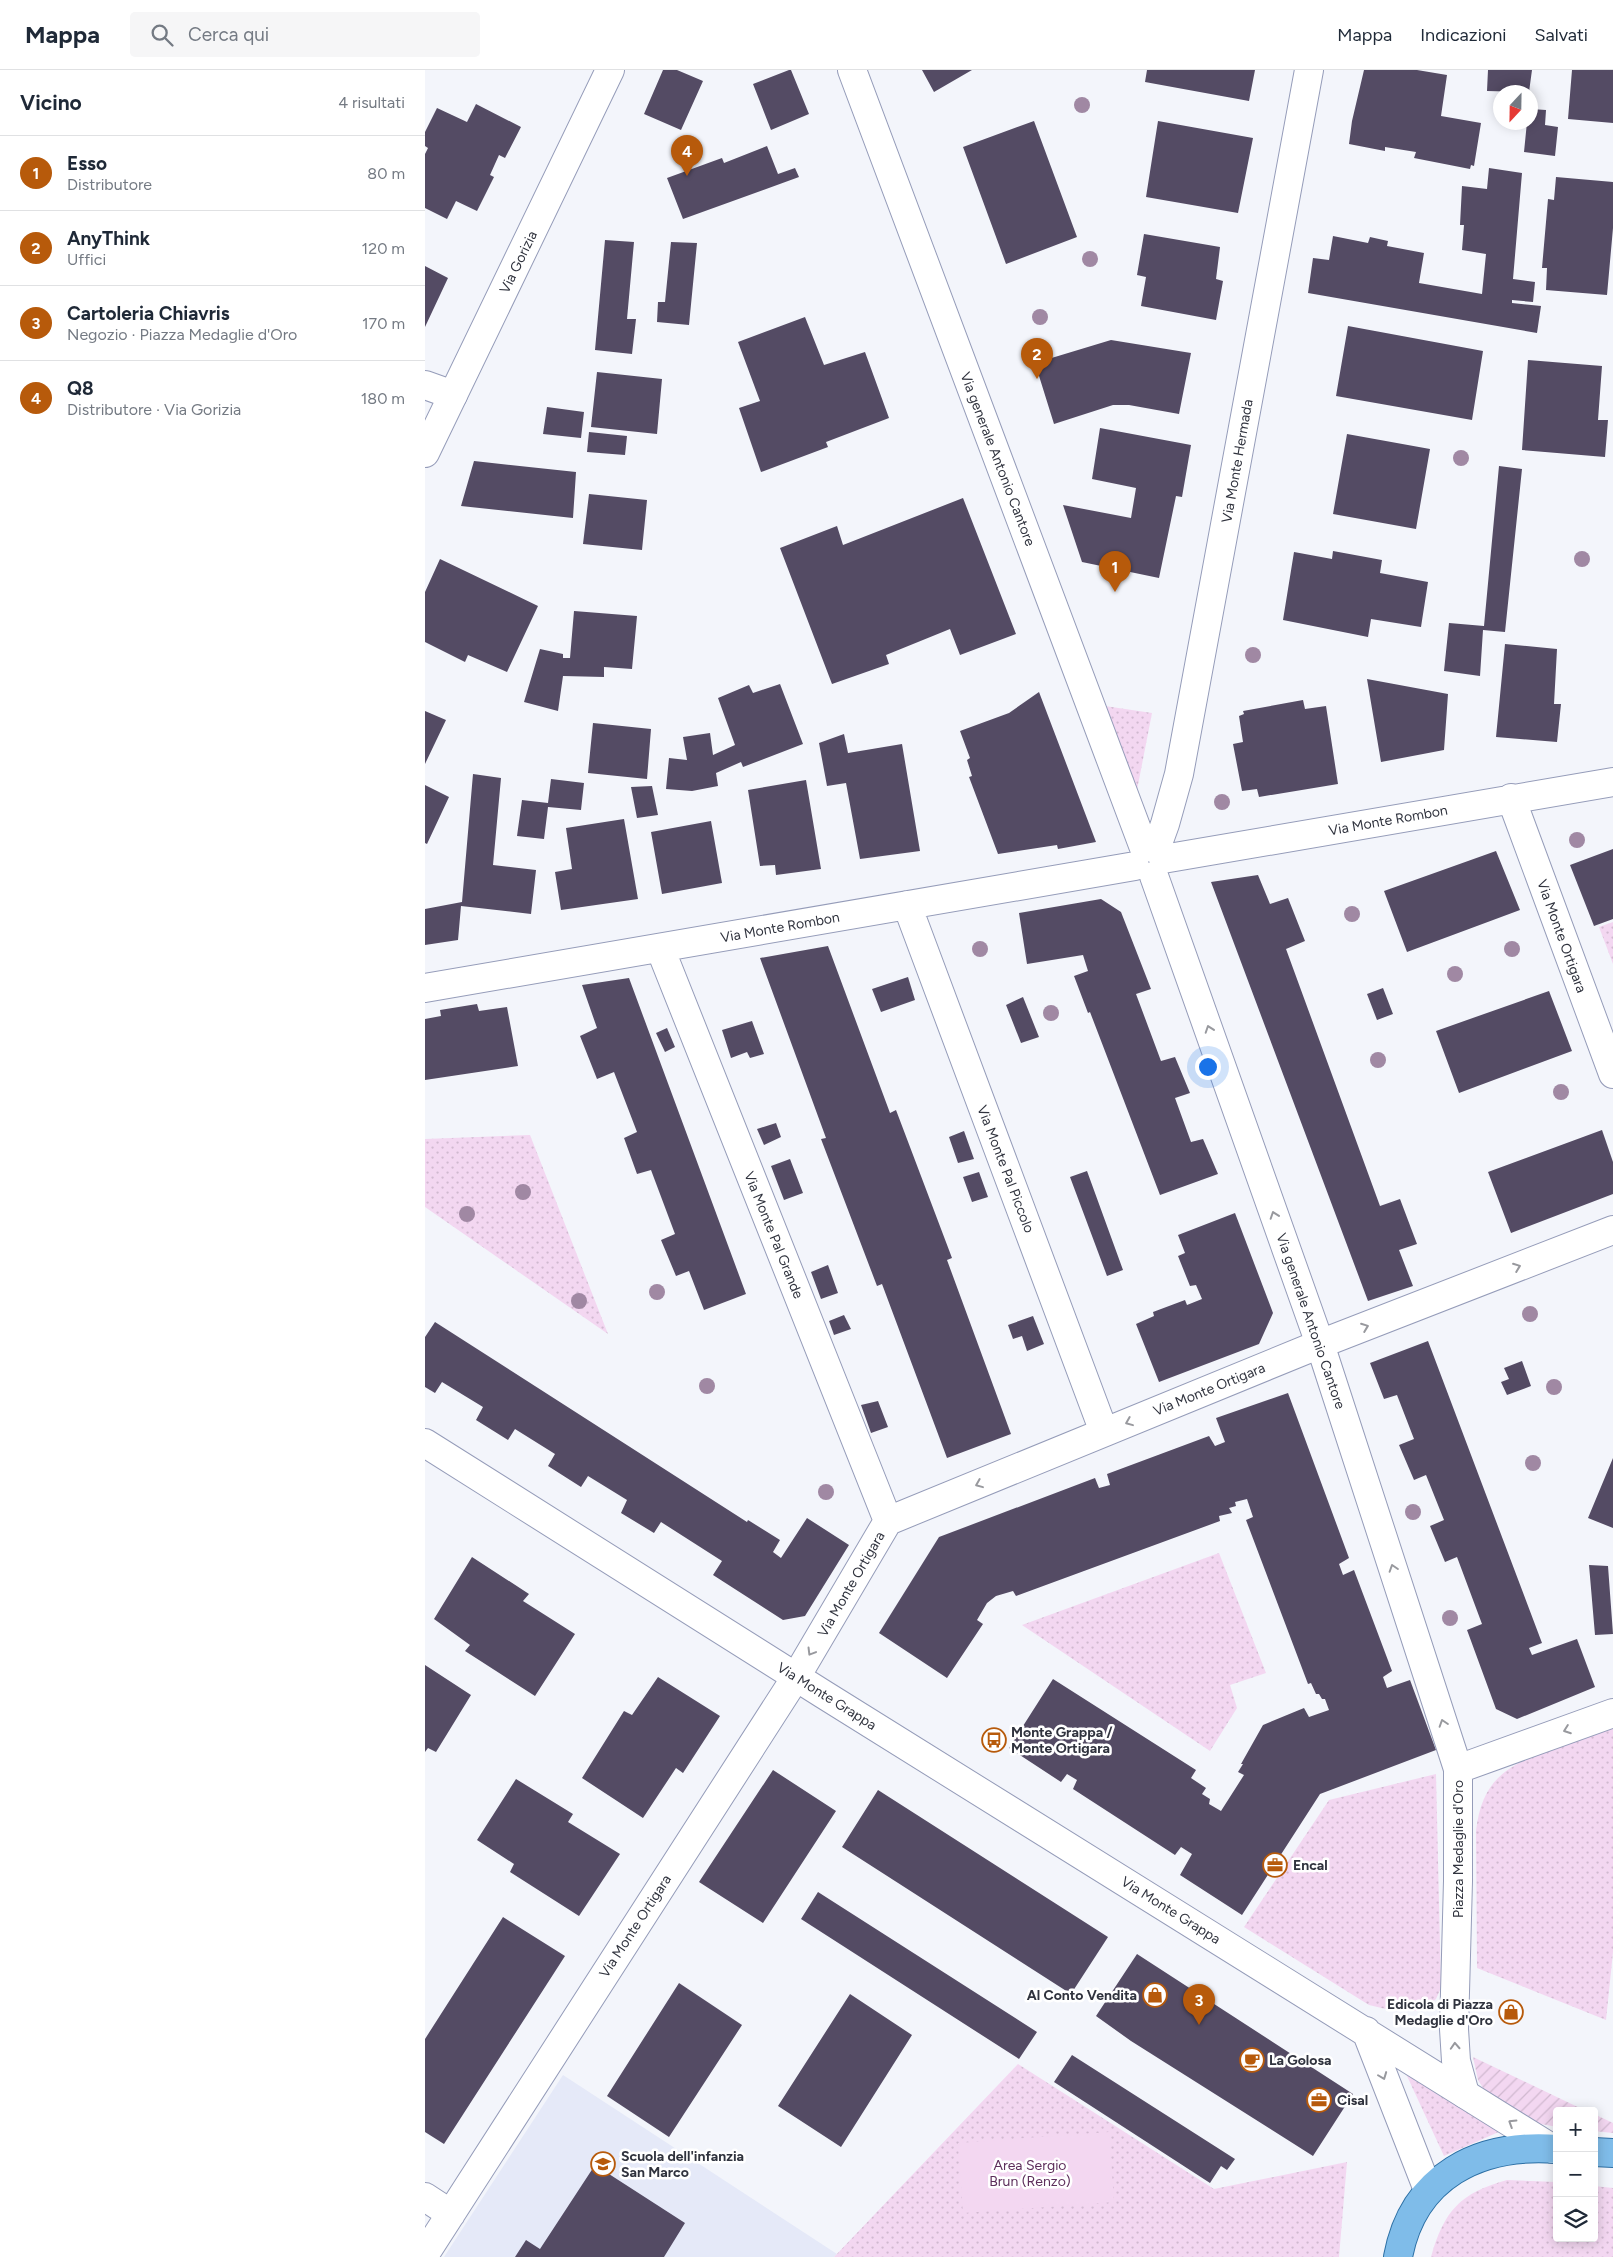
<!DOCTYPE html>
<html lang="it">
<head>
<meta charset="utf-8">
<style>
	:root { --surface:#fff; --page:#f6f6f7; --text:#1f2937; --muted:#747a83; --line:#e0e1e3; --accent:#b75a0b }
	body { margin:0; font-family:Figtree,sans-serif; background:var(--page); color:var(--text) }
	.controls { position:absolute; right:15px; bottom:15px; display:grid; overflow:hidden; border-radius:5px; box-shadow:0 2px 12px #0003 }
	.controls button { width:45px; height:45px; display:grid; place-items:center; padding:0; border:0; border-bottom:1px solid var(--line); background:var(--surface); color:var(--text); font:25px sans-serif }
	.compass { position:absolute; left:1068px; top:15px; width:45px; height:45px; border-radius:50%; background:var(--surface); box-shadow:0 2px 12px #0003; rotate:202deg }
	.you { position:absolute; left:782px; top:996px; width:18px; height:18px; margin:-12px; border:4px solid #fff; border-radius:50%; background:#1a73e8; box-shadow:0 0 0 8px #1a73e833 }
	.badge { display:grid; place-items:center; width:32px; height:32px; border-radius:50%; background:var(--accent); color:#fff; font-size:16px; font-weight:700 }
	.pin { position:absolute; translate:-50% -41px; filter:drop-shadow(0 1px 2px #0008) }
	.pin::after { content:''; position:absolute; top:26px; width:18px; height:15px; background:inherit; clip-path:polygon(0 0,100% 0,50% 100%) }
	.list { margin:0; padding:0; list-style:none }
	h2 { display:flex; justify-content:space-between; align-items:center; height:65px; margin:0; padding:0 20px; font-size:21px }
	h2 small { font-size:16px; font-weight:400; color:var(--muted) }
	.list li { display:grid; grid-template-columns:32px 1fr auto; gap:15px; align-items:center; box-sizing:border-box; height:75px; padding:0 20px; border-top:1px solid var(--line) }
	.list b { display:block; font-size:19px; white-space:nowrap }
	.list p { margin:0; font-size:16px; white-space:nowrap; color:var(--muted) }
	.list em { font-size:16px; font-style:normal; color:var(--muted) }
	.icon { flex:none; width:28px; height:28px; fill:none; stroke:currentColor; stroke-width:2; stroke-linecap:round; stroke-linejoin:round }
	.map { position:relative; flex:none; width:1188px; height:2187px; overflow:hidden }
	header { display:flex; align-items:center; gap:30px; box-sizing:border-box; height:70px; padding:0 25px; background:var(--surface); border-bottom:1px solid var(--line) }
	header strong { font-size:24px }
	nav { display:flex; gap:28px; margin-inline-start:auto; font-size:18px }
	.search { width:350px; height:45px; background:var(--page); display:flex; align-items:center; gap:12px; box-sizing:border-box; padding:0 18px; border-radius:5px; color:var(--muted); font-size:19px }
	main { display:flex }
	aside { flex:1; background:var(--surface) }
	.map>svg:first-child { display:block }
	.built { fill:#e5e9f8 }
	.grass { fill:url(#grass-dots) }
	.garden { fill:url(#garden-furrows) }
	.pitch { fill:#f3d7f1 }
	.building { fill:#544b64 }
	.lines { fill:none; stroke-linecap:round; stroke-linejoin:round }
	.minor-casing { stroke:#959cb9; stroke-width:30 }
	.tertiary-casing { stroke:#959cb9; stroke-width:30 }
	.primary-casing { stroke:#2c6fa4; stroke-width:30 }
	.minor { stroke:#fff; stroke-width:28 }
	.tertiary { stroke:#fff; stroke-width:28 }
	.primary { stroke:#7fbce9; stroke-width:28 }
	.tree { fill:#a088a3 }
	.oneway { stroke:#98999e }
	.labels { text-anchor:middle; stroke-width:5; stroke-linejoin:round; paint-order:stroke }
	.street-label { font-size:14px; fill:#30333e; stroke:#fff }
	.poi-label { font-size:14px; font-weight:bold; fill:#30333e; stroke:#fff; text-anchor:start }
	.park-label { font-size:14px; fill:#5d2e5b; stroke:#fff }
</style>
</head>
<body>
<header>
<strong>Mappa</strong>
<div class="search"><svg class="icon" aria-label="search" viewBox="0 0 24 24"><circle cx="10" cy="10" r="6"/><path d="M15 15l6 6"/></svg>Cerca qui</div>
<nav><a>Mappa</a><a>Indicazioni</a><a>Salvati</a></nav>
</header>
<main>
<aside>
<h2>Vicino<small>4 risultati</small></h2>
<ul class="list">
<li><span class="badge">1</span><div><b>Esso</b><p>Distributore</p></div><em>80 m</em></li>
<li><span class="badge">2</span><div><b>AnyThink</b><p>Uffici</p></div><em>120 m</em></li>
<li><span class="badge">3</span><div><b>Cartoleria Chiavris</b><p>Negozio · Piazza Medaglie d'Oro</p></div><em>170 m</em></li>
<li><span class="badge">4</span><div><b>Q8</b><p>Distributore · Via Gorizia</p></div><em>180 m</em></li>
</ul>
</aside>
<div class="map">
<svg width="1188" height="2187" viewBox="0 0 1188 2187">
	<defs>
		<pattern id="grass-dots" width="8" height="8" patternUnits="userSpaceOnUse" patternTransform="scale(1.25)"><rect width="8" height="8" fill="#f3d7f1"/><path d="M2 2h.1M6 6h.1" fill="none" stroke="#d1b9d0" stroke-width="1.8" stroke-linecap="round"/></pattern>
		<pattern id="garden-furrows" width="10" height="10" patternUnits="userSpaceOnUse" patternTransform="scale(1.25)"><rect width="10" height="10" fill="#f3d7f1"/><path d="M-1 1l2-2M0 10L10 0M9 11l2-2" fill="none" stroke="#d1b9d0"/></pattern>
	</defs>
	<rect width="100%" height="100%" fill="#f3f5fb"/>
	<path class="built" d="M138 2005 412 2184 409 2187H19Z"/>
	<path class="grass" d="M680 636 727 643 712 720Z
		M1188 852V894L1174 857Z
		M105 1065 183 1264 0 1137V1069Z
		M794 1483 841 1603 805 1615 812 1638 785 1681 597 1555Z
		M1188 1656V1882L1181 1950 1052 1898 1051 1761C1057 1709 1082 1696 1126 1679 1147 1672 1167 1664 1188 1656Z
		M1011 1704 1016 1918 1011 1929 1003 1936 993 1941 965 1940 944 1935 819 1857 904 1730Z
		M976 1993 1076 2061 1019 2086Z
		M593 1994 789 2119 922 2092 914 2187H409Z
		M1082 2110 1132 2112V2168H1169V2116L1188 2118V2187H1006C1019 2141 1035 2123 1082 2110Z"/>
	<path class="garden" d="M1048 1987 1161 2041H1132V2057L1111 2053 1060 2021 1053 2010Z
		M1169 2044 1188 2053V2063L1169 2061Z"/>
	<path class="pitch" d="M684 2062 689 2132 538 2143 533 2073Z"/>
	<path class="building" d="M238 0H252L278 11 256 60 219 44Z
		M364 0H366L384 44 346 60 328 14Z
		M497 0H547L509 22Z
		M722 0H830L824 31 720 12Z
		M939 0H992L1022 5 1016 46 1056 53 1049 96 1046 95 1045 99 989 88 991 82 960 77V81L924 74 927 51Z
		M1063 0H1107L1104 22 1062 21Z
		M1147 0H1188V53L1143 49Z
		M51 34 96 57 80 88 74 85 65 105 69 107 52 141 31 131 22 149 0 138V84L3 78 0 76V62L12 38 42 52Z
		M1106 39 1121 40 1120 55 1133 57 1130 86 1099 82 1102 52H1106Z
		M609 51 652 167 581 194 538 77Z
		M733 51 828 68 813 143 721 127Z
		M342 76 353 104 370 98 374 107 258 149 242 108 297 88 299 93Z
		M1064 98 1097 103 1088 209 1110 212 1108 232 1087 230V233L1116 236 1112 263 883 223 888 188 904 190 908 166 943 173 945 167 963 171 962 176 999 183 994 213 1057 224 1061 184 1037 180 1039 155H1035L1037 116 1062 119Z
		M1131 107 1188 112V158L1182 225 1121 220 1122 198H1117L1123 129 1129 130Z
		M719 164 795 177 791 209 798 211 791 250 716 236 721 207 712 205Z
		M180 170 209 172 202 249H211L207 284 170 280Z
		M246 172 272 173 264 255 232 252 233 232H240Z
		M0 196 23 208 0 257Z
		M380 247 399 295 440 282 464 348 401 372 403 377 336 402 314 338 335 331 313 272Z
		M923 256 1058 281 1047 350 911 326Z
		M686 270 766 283 754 344 704 335H688L629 354 610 293Z
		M1103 290 1177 296 1173 350H1183L1180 387 1097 380Z
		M172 302 237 309 232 364 166 357Z
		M122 337 159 342 156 368 118 364Z
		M675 358 766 375 757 427 751 426 734 508 657 492 638 435 706 448 711 418 667 409Z
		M164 362 202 366 200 385 162 382Z
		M922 364 1005 379 991 459 908 444Z
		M49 391 151 402 148 448 36 436Z
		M1074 396 1097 399 1080 562 1058 560 1055 606 1019 601 1024 553 1059 556Z
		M164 424 222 430 217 480 158 474Z
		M538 428 591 564 535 585 525 559 461 585 464 594 407 614 355 478 412 456 418 475Z
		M908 481 957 490 955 503 1003 512 996 557 946 549 943 567 858 550 869 482 907 489Z
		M15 489 113 536 82 602 43 585 40 592 0 572V522Z
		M149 541 212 546 207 599 179 597V607L138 606 133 641 99 632 115 579 138 584V588H145Z
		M1080 574 1132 579 1129 634H1136L1132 672 1071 667Z
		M942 609 1023 624 1019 680 956 692Z
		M355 614 378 674 318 697 316 692 291 703 293 716 267 721 241 719 244 688 262 690 258 667 285 663 288 685 310 675 293 628 324 615 328 623Z
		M614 622 671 772 633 779 632 775 573 784 544 707 547 706 542 690 545 688 535 661 584 643Z
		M878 630 880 639 901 636 913 714 834 727 832 719 817 721 808 674 818 672 814 646 819 644 818 641Z
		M0 641 21 650 0 694Z
		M168 653 226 659 222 709 163 703Z
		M419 664 423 683 477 674 495 781 435 789 421 713 402 716 394 673Z
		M48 704 76 708 68 795 111 800 106 844 36 836 33 870 0 875V839L37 832Z
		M126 709 159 713 156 740 123 737 119 769 92 766 97 730 123 733Z
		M381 710 396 799 351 805 350 795 335 796 323 720Z
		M0 715 24 727 2 774 0 773Z
		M227 716 233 745 212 748 206 717Z
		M199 749 213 829 136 840 130 802 147 799 141 758Z
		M286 751 297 813 237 824 226 762Z
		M1188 779V849L1169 856 1145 795Z
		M1071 781 1095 840 982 882 959 821Z
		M833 805 845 834 863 828 880 871 861 879 955 1136 975 1129 992 1174 974 1180 988 1216 943 1231 786 812Z
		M676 829 696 842 726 919 711 924 736 991 750 987 765 1023 750 1028 766 1072 778 1069 793 1104 735 1125 665 942 663 943 649 906 663 901 658 885 602 894 594 843Z
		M403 876 465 1043 471 1040 527 1188 522 1190 586 1364 522 1388 457 1214 452 1216 396 1069 401 1068 335 888Z
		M483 907 490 930 456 942 447 919Z
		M204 908 321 1224 279 1240 264 1201 251 1206 236 1170 250 1164 226 1100 212 1104 199 1068 212 1062 189 1002 172 1009 155 966 172 958 157 915Z
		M958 918 968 944 952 950 942 924Z
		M1124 921 1147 981 1034 1023 1011 961Z
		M598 927 614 967 596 973 581 935Z
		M52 934 54 941 82 937 93 996 0 1010V949L16 946 15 940Z
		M327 951 339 984 325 988 322 982 306 988 297 960Z
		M242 958 250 977 240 982 231 963Z
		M351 1053 356 1067 339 1075 332 1059Z
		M1177 1060 1188 1092V1124L1086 1163 1063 1102Z
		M539 1061 549 1089 533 1093 524 1067Z
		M365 1089 378 1123 359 1130 346 1096Z
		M662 1101 698 1200 682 1206 645 1107Z
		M554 1102 563 1127 547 1132 538 1107Z
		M810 1143 848 1243 834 1274 734 1312 711 1254 729 1246 728 1242 760 1230 762 1235 777 1229 771 1215 765 1216 753 1186 760 1183 753 1165Z
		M403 1195 413 1223 396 1229 386 1202Z
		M419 1245 426 1259 409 1265 404 1251Z
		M608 1246 619 1274 602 1281 597 1266 588 1269 583 1255Z
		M10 1252 322 1452 323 1450 355 1470 348 1482 356 1488 382 1448 424 1475 380 1546 358 1550 288 1505 297 1491 236 1452 229 1463 196 1443 202 1430 163 1406 156 1417 123 1396 130 1384 90 1359 83 1370 51 1350 58 1337 17 1312 10 1323 0 1317V1267Z
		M1003 1271 1117 1573 1104 1578 1107 1585 1152 1569 1170 1617 1092 1649 1071 1639 1042 1560 1057 1554 1032 1487 1020 1492 1005 1456 1019 1450 1001 1405 989 1410 974 1375 989 1369 972 1325 959 1329 945 1293Z
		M1097 1291 1106 1316 1082 1325 1076 1312 1084 1309 1079 1298Z
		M863 1323 924 1488 914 1494 918 1505 929 1500 967 1601 958 1607 962 1618 985 1610 1011 1680 895 1724 817 1845 755 1805 767 1784 756 1777 750 1785 648 1719 652 1710 642 1704 636 1712 584 1678 628 1609 771 1700 766 1708 781 1718 777 1724 785 1729 784 1734 796 1741 819 1705 813 1702 818 1694H816L838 1655 879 1638 884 1647 904 1640 900 1629H897L894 1624H891L886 1613 883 1614 821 1450 828 1447 822 1429 810 1432 811 1436 804 1438 807 1443 794 1446 795 1451 591 1526 588 1521 571 1526 562 1533 552 1550 558 1554 522 1608 454 1563 514 1467 670 1408 674 1418 685 1415 682 1404 784 1366 790 1376 800 1372 791 1348Z
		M453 1331 463 1357 446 1363 436 1335Z
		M1188 1388V1458L1163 1448Z
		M47 1487 104 1524 98 1531 150 1564 110 1626 40 1581 45 1575 9 1549Z
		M1164 1495 1183 1496 1188 1564 1170 1565Z
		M0 1595 46 1625 11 1682 3 1678 0 1682Z
		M233 1607 295 1646 258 1703 251 1698 218 1748 157 1708 199 1641 207 1645Z
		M348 1700 411 1741 338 1853 274 1812Z
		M91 1709 148 1744 143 1752 195 1784 154 1846 85 1802 89 1794 52 1770Z
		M453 1720 683 1867 646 1924 417 1777Z
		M393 1822 612 1962 594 1989 376 1849Z
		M78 1847 140 1886 19 2074 0 2062V1969Z
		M712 1884 928 2024 888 2086 706 1971 671 1946Z
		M254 1913 317 1955 244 2067 182 2026Z
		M425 1924 487 1965 416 2077 353 2036Z
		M647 1985 810 2089 802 2100 796 2096 785 2113 629 2012Z
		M170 2095 260 2153 239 2187H90L101 2170 115 2179Z"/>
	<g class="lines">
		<g class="minor-casing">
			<path id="minor" d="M427 0 719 778
				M0 315 28 325
				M1086 728 1188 1004
				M731 779 740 754 754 704 884 0
				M738 789 1188 712
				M729 806 895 1274 1033 1699V1811L1029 1959 1031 1991 1040 2024
				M482 835 679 1362
				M235 878 463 1451
				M0 918 710 796
				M1033 1699 1188 1643
				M0 2127 26 2144
				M0 2184 371 1607 463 1451 895 1274 1188 1160"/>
		</g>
		<g class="tertiary-casing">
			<path id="tertiary" d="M0 383 185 0
				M0 1373 398 1624 1128 2079
				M941 1961 1003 2120"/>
		</g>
		<g class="primary-casing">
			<path id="primary" d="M1169 2082 1188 2083
				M973 2187C988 2106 1054 2073 1132 2079"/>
		</g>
		<use href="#minor" class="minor"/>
		<use href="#tertiary" class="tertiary"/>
		<use href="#primary" class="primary"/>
	</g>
	<g class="tree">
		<circle cx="657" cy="35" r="8"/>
		<circle cx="665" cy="189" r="8"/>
		<circle cx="615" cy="247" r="8"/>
		<circle cx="1036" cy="388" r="8"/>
		<circle cx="1157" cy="489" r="8"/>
		<circle cx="828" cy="585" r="8"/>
		<circle cx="797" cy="732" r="8"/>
		<circle cx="1152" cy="770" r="8"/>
		<circle cx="927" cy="844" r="8"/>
		<circle cx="555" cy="879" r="8"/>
		<circle cx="1087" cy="879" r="8"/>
		<circle cx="1030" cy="904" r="8"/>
		<circle cx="626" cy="943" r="8"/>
		<circle cx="953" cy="990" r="8"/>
		<circle cx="1136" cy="1022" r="8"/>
		<circle cx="98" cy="1122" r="8"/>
		<circle cx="42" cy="1144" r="8"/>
		<circle cx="232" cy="1222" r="8"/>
		<circle cx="154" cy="1231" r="8"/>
		<circle cx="1105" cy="1244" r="8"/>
		<circle cx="282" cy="1316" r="8"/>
		<circle cx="1129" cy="1317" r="8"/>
		<circle cx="1108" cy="1393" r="8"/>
		<circle cx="401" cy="1422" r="8"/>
		<circle cx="988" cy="1442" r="8"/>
		<circle cx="1025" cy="1548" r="8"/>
	</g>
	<defs><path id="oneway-chevron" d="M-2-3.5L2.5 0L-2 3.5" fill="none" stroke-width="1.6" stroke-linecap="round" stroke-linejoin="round" transform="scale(1.25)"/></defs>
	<g class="oneway">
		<use href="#oneway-chevron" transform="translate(784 959) rotate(-109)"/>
		<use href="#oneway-chevron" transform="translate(849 1145) rotate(-109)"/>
		<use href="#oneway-chevron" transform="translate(1092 1197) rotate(-21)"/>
		<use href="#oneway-chevron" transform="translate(940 1257) rotate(-21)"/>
		<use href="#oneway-chevron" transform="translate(704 1352) rotate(158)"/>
		<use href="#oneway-chevron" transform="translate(554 1414) rotate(158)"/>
		<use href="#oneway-chevron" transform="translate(968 1498) rotate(-108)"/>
		<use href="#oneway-chevron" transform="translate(386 1582) rotate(121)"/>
		<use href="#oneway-chevron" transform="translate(1018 1653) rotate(-108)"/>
		<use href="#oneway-chevron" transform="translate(1142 1660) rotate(160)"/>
		<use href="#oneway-chevron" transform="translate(1030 1976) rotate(-93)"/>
		<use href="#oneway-chevron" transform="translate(958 2006) rotate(69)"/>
		<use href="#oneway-chevron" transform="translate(1087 2053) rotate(-148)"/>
	</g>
	<defs>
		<g id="bus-ring" transform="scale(1.25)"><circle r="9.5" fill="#fff" stroke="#b75a0b" stroke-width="1.5"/><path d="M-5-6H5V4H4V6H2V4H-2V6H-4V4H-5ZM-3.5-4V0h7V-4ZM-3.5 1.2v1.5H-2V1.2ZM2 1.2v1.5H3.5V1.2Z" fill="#b75a0b"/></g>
		<g id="office-ring" transform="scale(1.25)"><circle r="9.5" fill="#fff" stroke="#b75a0b" stroke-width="1.5"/><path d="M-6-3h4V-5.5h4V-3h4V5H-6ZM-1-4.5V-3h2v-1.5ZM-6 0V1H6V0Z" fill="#b75a0b"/></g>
		<g id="shop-ring" transform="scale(1.25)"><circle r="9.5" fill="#fff" stroke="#b75a0b" stroke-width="1.5"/><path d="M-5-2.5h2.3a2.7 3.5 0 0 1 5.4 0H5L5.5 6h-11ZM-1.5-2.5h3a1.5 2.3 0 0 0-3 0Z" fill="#b75a0b"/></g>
		<g id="cafe-ring" transform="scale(1.25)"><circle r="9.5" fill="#fff" stroke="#b75a0b" stroke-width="1.5"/><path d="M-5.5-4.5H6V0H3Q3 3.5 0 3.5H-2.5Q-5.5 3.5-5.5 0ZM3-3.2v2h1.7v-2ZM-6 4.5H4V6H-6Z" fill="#b75a0b"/></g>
		<g id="school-ring" transform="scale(1.25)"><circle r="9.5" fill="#fff" stroke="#b75a0b" stroke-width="1.5"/><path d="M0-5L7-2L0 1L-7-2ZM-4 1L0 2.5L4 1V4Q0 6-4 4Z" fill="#b75a0b"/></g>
	</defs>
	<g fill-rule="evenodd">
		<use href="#bus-ring" x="569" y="1670"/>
		<use href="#office-ring" x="850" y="1795"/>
		<use href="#shop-ring" x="730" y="1925"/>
		<use href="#shop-ring" x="1086" y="1942"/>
		<use href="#cafe-ring" x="827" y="1990"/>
		<use href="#office-ring" x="894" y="2030"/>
		<use href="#school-ring" x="178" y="2094"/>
	</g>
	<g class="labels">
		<g class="street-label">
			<text transform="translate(93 192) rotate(-64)" y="5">Via Gorizia</text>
			<text transform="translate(573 389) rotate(69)" y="5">Via generale Antonio Cantore</text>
			<text transform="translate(812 391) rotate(-80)" y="5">Via Monte Hermada</text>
			<text transform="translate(963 750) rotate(-10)" y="5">Via Monte Rombon</text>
			<text transform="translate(355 857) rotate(-10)" y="5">Via Monte Rombon</text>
			<text transform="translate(1137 866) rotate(70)" y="5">Via Monte Ortigara</text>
			<text transform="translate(581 1099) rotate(69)" y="5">Via Monte Pal Piccolo</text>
			<text transform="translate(349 1165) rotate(68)" y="5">Via Monte Pal Grande</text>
			<text transform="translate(886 1251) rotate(71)" y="5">Via generale Antonio Cantore</text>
			<text transform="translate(784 1319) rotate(-22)" y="5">Via Monte Ortigara</text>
			<text transform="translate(426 1514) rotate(-60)" y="5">Via Monte Ortigara</text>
			<text transform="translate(402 1626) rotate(32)" y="5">Via Monte Grappa</text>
			<text transform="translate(1033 1779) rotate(-90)" y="5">Piazza Medaglie d'Oro</text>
			<text transform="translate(746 1840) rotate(32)" y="5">Via Monte Grappa</text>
			<text transform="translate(210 1856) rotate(-57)" y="5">Via Monte Ortigara</text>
		</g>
		<g class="poi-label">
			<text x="586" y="1667">Monte Grappa /<tspan x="586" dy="16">Monte Ortigara</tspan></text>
			<text x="868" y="1800">Encal</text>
			<text x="712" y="1930" text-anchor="end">Al Conto Vendita</text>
			<text x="1068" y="1939" text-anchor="end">Edicola di Piazza<tspan x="1068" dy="16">Medaglie d'Oro</tspan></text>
			<text x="844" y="1995">La Golosa</text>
			<text x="912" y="2035">Cisal</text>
			<text x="196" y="2091">Scuola dell'infanzia<tspan x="196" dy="16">San Marco</tspan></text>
		</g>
		<g class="park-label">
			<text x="605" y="2100">Area Sergio<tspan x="605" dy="16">Brun (Renzo)</tspan></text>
		</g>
	</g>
</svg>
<div class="controls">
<button>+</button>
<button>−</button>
<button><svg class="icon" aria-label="layers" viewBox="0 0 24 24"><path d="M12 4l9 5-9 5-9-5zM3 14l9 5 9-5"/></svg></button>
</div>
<svg class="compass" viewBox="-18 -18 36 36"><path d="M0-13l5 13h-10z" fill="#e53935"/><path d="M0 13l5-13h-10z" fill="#747a83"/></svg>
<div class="you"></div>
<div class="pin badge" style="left:690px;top:522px">1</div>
<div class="pin badge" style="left:612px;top:309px">2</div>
<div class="pin badge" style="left:774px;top:1955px">3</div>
<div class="pin badge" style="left:262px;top:106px">4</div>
</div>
</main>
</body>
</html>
